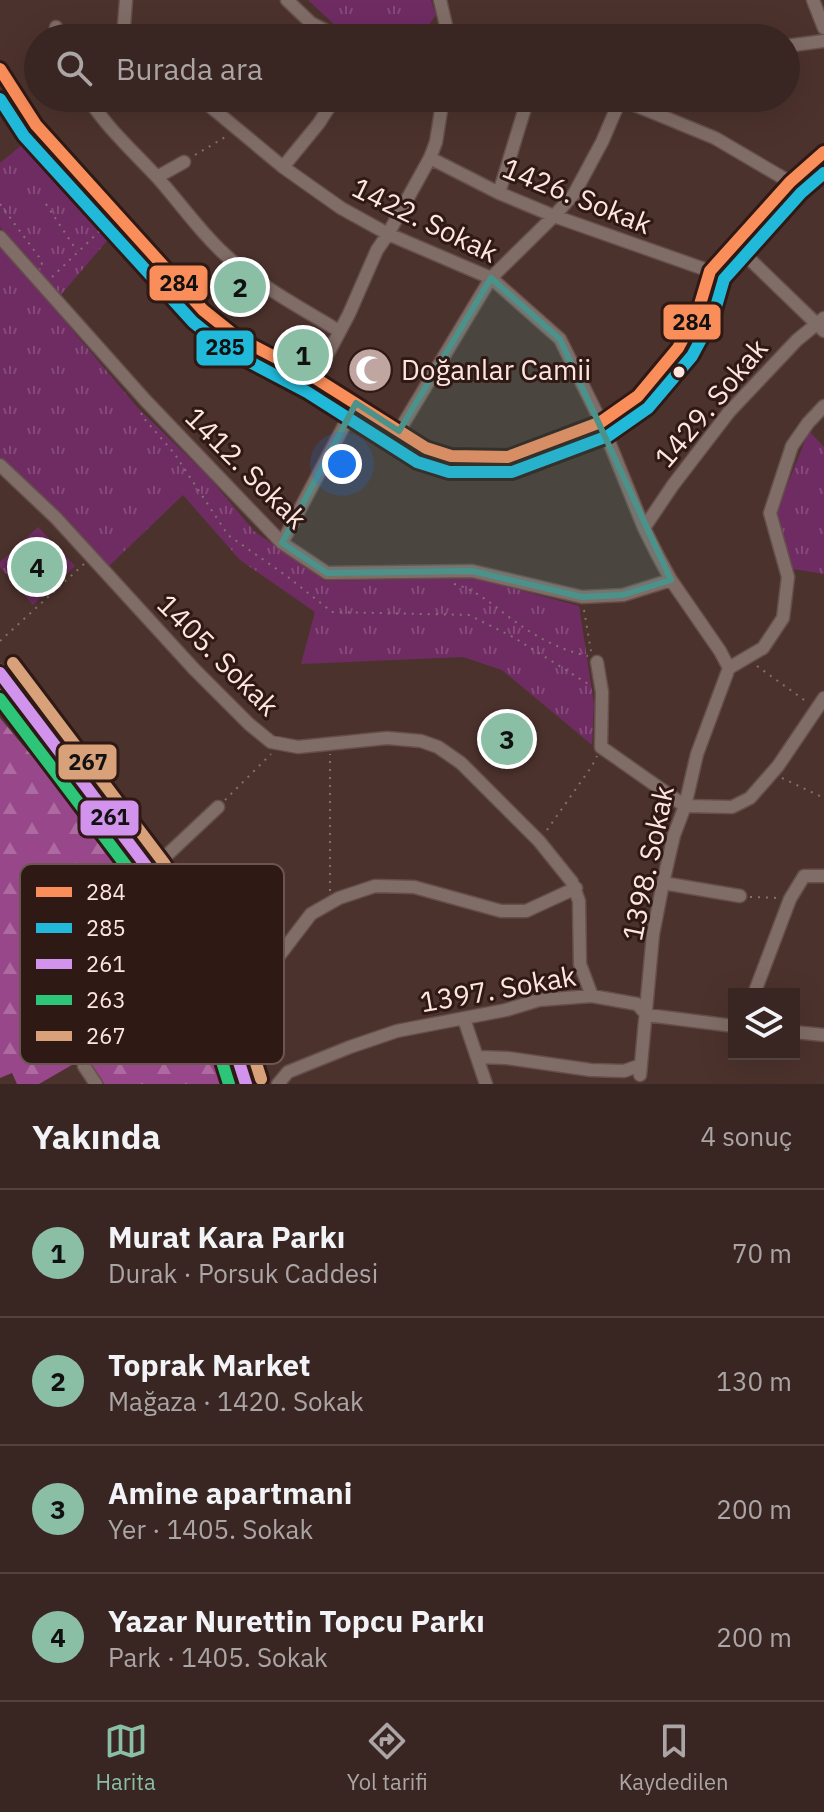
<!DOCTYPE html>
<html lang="tr">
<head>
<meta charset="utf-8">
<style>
	:root { --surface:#392622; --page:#402e2a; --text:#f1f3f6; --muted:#aba5a5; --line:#534340; --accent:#8abfa5 }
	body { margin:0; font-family:"IBM Plex Sans",sans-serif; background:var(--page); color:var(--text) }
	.controls { position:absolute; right:24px; bottom:24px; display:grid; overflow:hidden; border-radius:0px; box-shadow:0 8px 32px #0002 }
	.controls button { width:72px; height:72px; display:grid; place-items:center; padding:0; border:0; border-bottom:2px solid var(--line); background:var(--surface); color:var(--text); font:40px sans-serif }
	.you { position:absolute; left:342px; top:464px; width:28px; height:28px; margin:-20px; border:6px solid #fff; border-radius:50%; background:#1a73e8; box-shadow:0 0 0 12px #1a73e833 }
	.badge { display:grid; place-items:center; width:52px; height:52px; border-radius:50%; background:var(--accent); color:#111; font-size:26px; font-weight:700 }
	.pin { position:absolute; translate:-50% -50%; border:4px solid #fff; box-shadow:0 2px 8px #0006 }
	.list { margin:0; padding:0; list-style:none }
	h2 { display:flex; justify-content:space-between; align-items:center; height:104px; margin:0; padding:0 32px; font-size:34px }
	h2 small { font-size:26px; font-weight:400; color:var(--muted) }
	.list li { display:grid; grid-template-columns:52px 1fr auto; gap:24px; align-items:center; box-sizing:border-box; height:128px; padding:0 32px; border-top:2px solid var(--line) }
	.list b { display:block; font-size:30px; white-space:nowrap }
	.list p { margin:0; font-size:26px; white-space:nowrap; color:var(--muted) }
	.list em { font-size:26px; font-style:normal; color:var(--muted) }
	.icon { flex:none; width:44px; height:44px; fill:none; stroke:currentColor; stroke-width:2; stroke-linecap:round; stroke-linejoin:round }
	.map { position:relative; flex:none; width:824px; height:1084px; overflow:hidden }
	.search { position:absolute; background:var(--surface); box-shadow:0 8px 32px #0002; left:24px; right:24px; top:24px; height:88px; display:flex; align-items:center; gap:20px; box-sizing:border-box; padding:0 28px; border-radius:44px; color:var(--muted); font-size:30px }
	.sheet { height:616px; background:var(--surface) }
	nav { display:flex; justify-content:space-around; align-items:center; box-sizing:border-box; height:112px; border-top:2px solid var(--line); background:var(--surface); font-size:22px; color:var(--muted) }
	nav a { display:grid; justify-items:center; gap:4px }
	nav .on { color:var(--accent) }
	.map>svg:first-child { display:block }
	.forest { fill:url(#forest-firs) }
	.park { fill:url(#park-tufts) }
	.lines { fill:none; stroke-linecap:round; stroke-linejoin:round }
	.minor-casing { stroke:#654f4b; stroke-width:15 }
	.major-casing { stroke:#654f4b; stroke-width:19 }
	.path { stroke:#82716e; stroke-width:2; stroke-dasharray:2 6; stroke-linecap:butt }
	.minor { stroke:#816d68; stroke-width:12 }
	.major { stroke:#826963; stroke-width:16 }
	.bus-1-casing { stroke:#2f1915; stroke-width:18 }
	.bus-2-casing { stroke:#2f1915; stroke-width:18 }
	.bus-3-casing { stroke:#2f1915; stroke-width:18 }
	.bus-4-casing { stroke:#2f1915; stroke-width:18 }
	.bus-5-casing { stroke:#2f1915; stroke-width:18 }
	.bus-1 { stroke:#fa8e5a; stroke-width:12 }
	.bus-2 { stroke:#20b9da; stroke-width:12 }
	.bus-3 { stroke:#d193ec; stroke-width:12 }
	.bus-4 { stroke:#2dc577; stroke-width:12 }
	.bus-5 { stroke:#d9a179; stroke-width:12 }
	.marked { fill:#4b928a; fill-opacity:0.2; stroke:#4b928a; stroke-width:6; stroke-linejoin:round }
	.bus-dot { fill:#ffe5e0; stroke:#2f1915; stroke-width:3 }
	.labels { text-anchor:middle; stroke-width:6; stroke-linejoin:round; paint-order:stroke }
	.street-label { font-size:28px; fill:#ffe5e0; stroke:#2f1915 }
	.poi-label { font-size:28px; fill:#ffe5e0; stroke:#2f1915; text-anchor:start }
	.key { fill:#2f1915; stroke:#6d5652; stroke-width:2 }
	.key-label { font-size:22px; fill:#ffe5e0 }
	.line-badge { stroke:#2f1915; stroke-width:3 }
	.pale-badge-label { font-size:22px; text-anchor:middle; font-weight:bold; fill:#111 }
</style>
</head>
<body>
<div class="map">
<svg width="824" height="1084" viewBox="0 0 824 1084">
	<defs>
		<pattern id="forest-firs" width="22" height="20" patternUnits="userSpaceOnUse" patternTransform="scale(2)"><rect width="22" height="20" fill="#97478a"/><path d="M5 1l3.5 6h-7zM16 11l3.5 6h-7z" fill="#ac6aa0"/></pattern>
		<pattern id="park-tufts" width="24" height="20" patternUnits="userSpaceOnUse" patternTransform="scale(2)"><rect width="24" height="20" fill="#6f2c63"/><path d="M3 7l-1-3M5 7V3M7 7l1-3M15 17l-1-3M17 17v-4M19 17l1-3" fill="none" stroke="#854a79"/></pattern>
	</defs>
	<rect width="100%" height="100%" fill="#4c322d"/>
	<path class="forest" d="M0 718 103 841 155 923 197 1003 224 1084H104L84 1058 39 1084H17L12 1073 0 1078Z"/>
	<path class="park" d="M308 0H431L436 15 428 26 338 28Z
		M34 135 117 229 59 297 0 227V163Z
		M0 244 137 407 208 476 254 531 325 581 475 578 579 606 594 704 592 745 502 670 463 657 301 664 315 612 240 560 183 495 109 566 0 457Z
		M809 431 824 447V574L793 569 776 513Z
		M38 527 75 566 33 605 0 567V562Z"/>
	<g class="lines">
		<g class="minor-casing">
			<path id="minor" d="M126 0 124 26 132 38
				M287 0 311 23 340 38
				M440 0 449 38
				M813 0 824 28
				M56 27V38
				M786 46 824 41
				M0 69 36 125 203 310 238 338 315 378 426 448 451 456 508 457 601 422 638 396 678 348 698 311 710 271 735 245 790 182 824 152
				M88 98C107 128 133 151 157 177 181 204 203 236 231 260 263 288 303 309 339 331
				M200 98 283 167 341 208 388 234 491 278 560 339 601 422 644 528 658 556 671 580 720 651 729 668
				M620 99 715 138 790 182
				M430 158 499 193 554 216 710 271
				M283 167 319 123 335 98
				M157 177 184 162
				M499 193 528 98
				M0 237 146 401 282 543 327 573 472 571 582 597 623 595 671 580
				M735 245 824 331
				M315 378 349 314 377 250 388 234 430 158 436 142 443 98
				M399 431 491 278 554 216 574 194 602 142 621 98
				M0 465 56 518 194 669 249 724 271 742 298 747 387 738 421 741 438 747 461 763 539 841 572 882 579 901 580 964 592 996
				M644 528 673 485 729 412 797 340 824 318
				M282 543 356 403
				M597 662 602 692 601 747 685 806 732 807 750 798 778 766 824 698
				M729 668 763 648 783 618 788 577 770 513 792 446 808 423 824 406
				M150 871 218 807
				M663 883 740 896
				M754 994 790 899 804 876H824
				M214 1004 254 982 272 965 311 914 339 898 375 886 414 887 501 911H526L576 888
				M464 1019 486 1084
				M794 1032 824 1035
				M477 1057 507 1058 591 1070 624 1071 641 1065
				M84 1066 96 1084
				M640 1075 653 934 663 883 674 835 685 806 697 754 729 668
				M278 1084 288 1072 350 1047 397 1031 506 1010 539 1000 592 996 637 1004 647 1015 734 1026"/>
		</g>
		<g class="major-casing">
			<path id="major" d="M0 673 150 871 202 959 228 1028 246 1084
				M0 697 90 810 142 889 179 952 215 1034 232 1084"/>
		</g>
		<path class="path" d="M69 27 111 26
			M195 155 227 136
			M0 204 39 257 44 269
			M46 204 77 251
			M52 277 108 223
			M142 413 141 415 174 453 228 535 288 577 332 612 469 615 513 637 590 685
			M454 584C477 590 494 606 513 620 536 637 560 650 588 656
			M584 610 591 651
			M0 641 84 564
			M757 666 807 702
			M782 778 824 798
			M225 800 271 754
			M547 830 592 766 597 756
			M330 891V754
			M750 897 779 898"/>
		<use href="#minor" class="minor"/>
		<use href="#major" class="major"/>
		<g class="bus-1-casing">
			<path id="bus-1" d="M0 69 36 125 203 310 238 338 315 378 426 448 451 456 508 457 601 422 638 396 678 348 698 311 710 271 790 182 824 152"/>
		</g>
		<g class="bus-2-casing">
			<path id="bus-2" d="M0 99 24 136 193 322 229 351 307 392 417 462 449 472H512L608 436 648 408 692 356 713 317 724 279 801 193 824 173"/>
		</g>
		<g class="bus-3-casing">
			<path id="bus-3" d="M0 673 150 871 202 959 228 1028 246 1084"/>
		</g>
		<g class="bus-4-casing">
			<path id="bus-4" d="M0 699 137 880 188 966 213 1033 229 1084"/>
		</g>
		<g class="bus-5-casing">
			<path id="bus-5" d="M13 663 164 863 216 952 243 1022 261 1079"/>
		</g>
		<use href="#bus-1" class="bus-1"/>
		<use href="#bus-2" class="bus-2"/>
		<use href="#bus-3" class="bus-3"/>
		<use href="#bus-4" class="bus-4"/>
		<use href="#bus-5" class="bus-5"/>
	</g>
	<path class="marked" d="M491 278 560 339 671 580 623 595 582 597 472 571 327 573 282 543 356 403 399 431Z"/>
	<defs>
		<g id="mosque-disc" transform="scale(2.3)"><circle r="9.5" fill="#c0a6a1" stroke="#2f1915"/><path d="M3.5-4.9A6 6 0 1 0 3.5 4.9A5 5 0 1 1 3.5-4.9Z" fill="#fff"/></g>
	</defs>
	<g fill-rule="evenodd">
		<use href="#mosque-disc" x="370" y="370"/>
	</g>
	<circle class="bus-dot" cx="679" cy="372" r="7"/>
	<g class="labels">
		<g class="street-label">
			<text transform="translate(577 196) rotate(22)" y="10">1426. Sokak</text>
			<text transform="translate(425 220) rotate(26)" y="10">1422. Sokak</text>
			<text transform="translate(711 403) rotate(-50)" y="10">1429. Sokak</text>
			<text transform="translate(246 468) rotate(45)" y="10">1412. Sokak</text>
			<text transform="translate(218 655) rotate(45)" y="10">1405. Sokak</text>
			<text transform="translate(648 863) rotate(-78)" y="10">1398. Sokak</text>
			<text transform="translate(498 989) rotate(-10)" y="10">1397. Sokak</text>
		</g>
		<g class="poi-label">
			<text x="401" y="380">Doğanlar Camii</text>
		</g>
	</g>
	<rect x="20" y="864" width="264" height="200" rx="12" class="key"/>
	<rect x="36" y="887" width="36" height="10" fill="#fa8e5a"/>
	<rect x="36" y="923" width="36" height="10" fill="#20b9da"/>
	<rect x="36" y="959" width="36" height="10" fill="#d193ec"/>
	<rect x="36" y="995" width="36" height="10" fill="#2dc577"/>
	<rect x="36" y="1031" width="36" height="10" fill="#d9a179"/>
	<g class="key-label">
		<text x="86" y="900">284</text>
		<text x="86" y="936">285</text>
		<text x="86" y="972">261</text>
		<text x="86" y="1008">263</text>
		<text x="86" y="1044">267</text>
	</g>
	<g class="line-badge">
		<rect x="148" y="264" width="61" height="38" rx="8" fill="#fa8e5a"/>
		<rect x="662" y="303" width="60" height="38" rx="8" fill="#fa8e5a"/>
		<rect x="195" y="329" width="60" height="38" rx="8" fill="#20b9da"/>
		<rect x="57" y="743" width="61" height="38" rx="8" fill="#d9a179"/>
		<rect x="79" y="799" width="61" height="38" rx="8" fill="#d193ec"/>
	</g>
	<g class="pale-badge-label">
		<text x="179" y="291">284</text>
		<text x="692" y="330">284</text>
		<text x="225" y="355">285</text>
		<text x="88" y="770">267</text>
		<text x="110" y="825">261</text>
	</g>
</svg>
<div class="controls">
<button><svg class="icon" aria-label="layers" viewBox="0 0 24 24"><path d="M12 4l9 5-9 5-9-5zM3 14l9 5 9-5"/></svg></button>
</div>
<div class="you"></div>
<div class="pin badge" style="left:303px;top:355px">1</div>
<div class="pin badge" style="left:240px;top:287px">2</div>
<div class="pin badge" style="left:507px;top:739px">3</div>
<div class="pin badge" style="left:37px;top:567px">4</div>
<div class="search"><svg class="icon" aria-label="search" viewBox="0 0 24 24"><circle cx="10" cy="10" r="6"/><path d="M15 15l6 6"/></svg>Burada ara</div>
</div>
<section class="sheet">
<h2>Yakında<small>4 sonuç</small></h2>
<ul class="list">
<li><span class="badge">1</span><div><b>Murat Kara Parkı</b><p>Durak · Porsuk Caddesi</p></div><em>70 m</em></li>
<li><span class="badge">2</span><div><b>Toprak Market</b><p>Mağaza · 1420. Sokak</p></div><em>130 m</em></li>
<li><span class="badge">3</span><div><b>Amine apartmani</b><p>Yer · 1405. Sokak</p></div><em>200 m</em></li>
<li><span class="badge">4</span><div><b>Yazar Nurettin Topcu Parkı</b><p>Park · 1405. Sokak</p></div><em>200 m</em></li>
</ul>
</section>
<nav>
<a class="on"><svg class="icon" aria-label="map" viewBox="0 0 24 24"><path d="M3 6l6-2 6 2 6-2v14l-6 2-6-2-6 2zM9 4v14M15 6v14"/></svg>Harita</a>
<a><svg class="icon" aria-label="directions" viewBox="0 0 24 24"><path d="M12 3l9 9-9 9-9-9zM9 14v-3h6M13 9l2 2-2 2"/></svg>Yol tarifi</a>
<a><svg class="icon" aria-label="saved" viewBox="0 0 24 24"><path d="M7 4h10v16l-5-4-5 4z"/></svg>Kaydedilen</a>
</nav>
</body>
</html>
